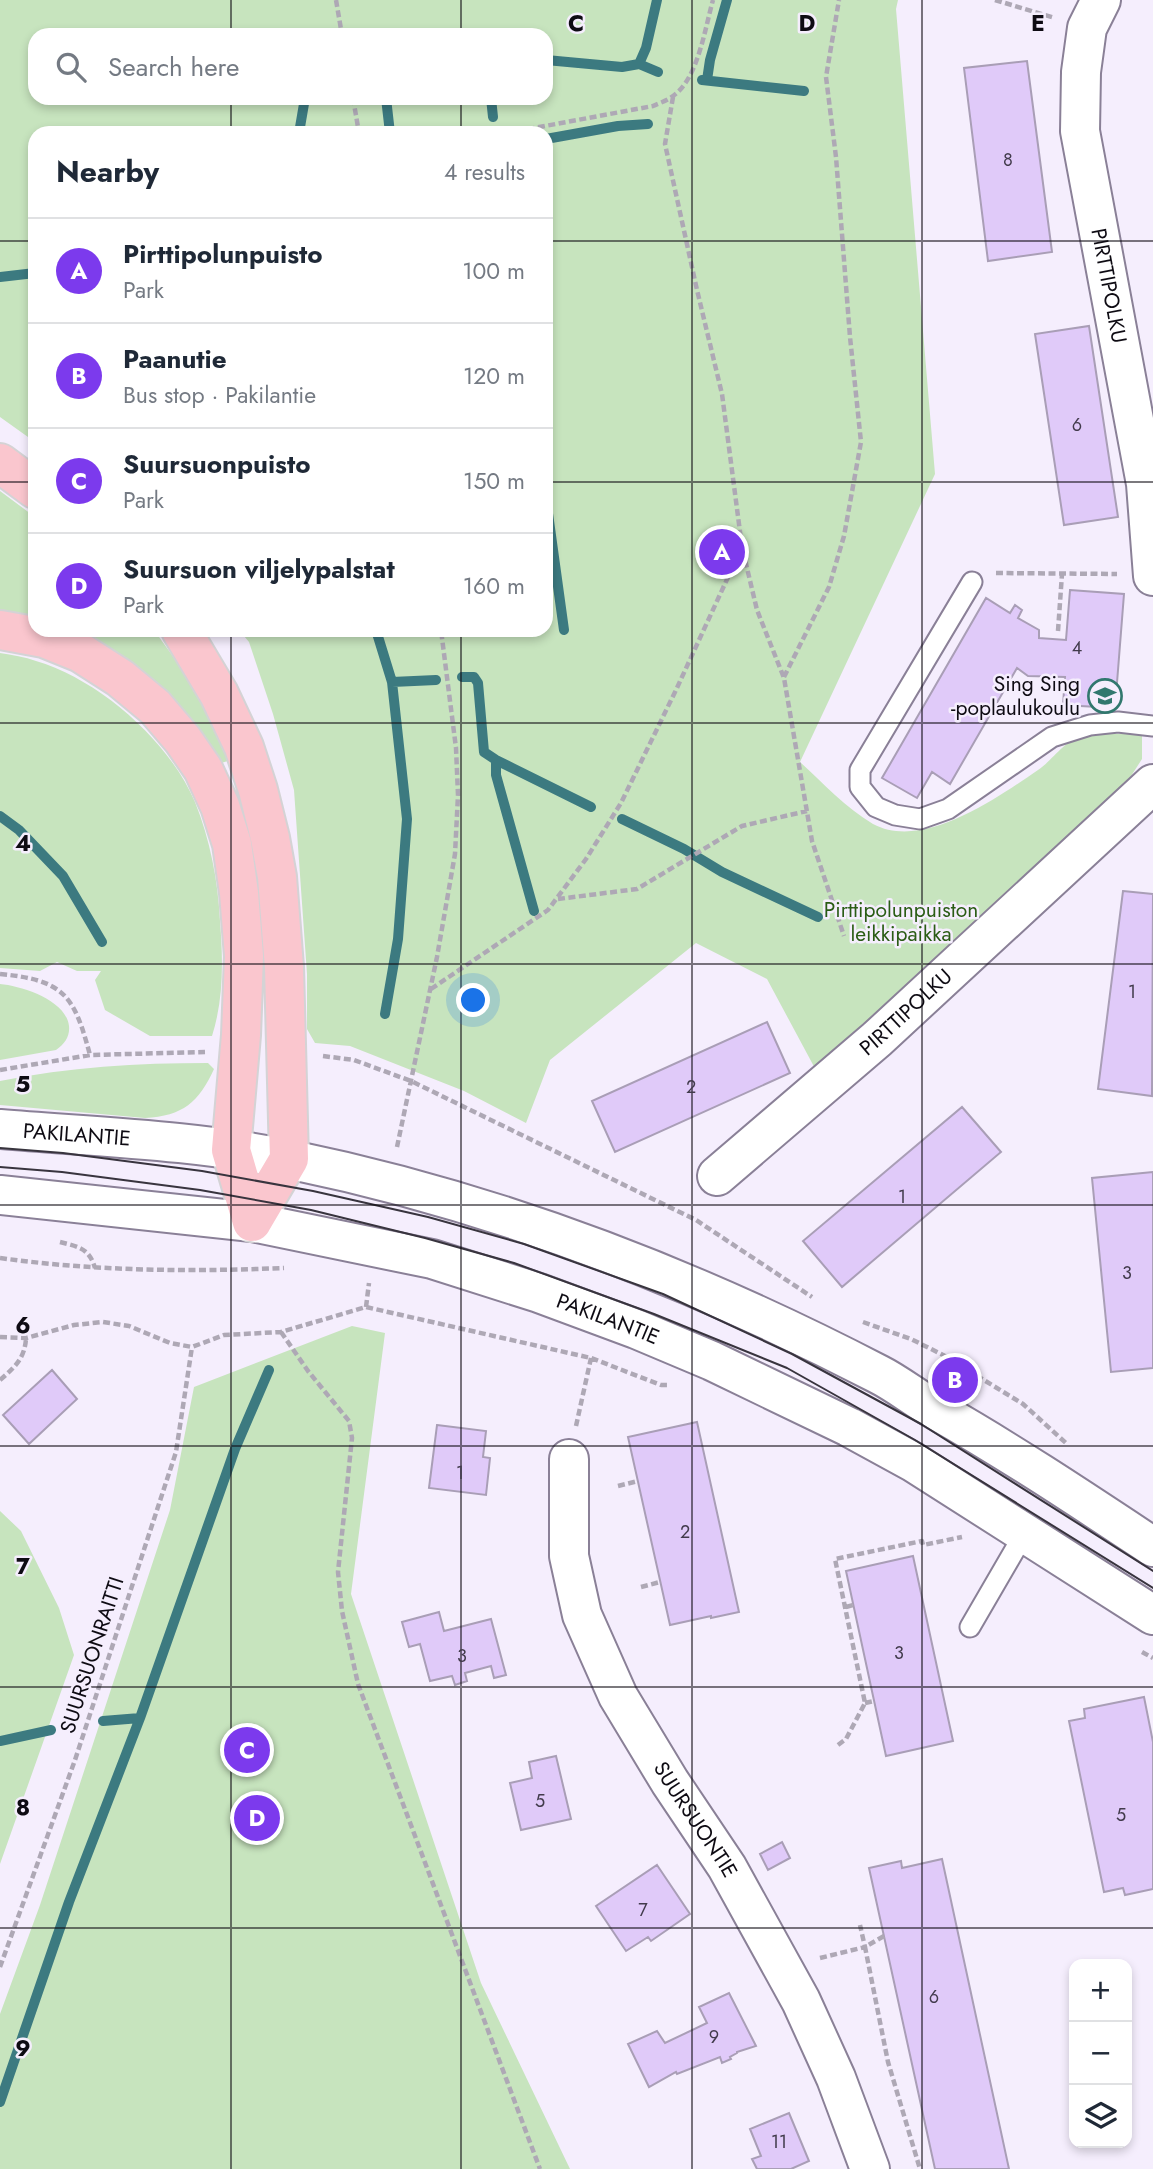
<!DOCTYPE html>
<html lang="en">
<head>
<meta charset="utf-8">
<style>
	:root { --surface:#fff; --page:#f2f2f3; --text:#1f2937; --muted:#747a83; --line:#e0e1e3; --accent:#7c3aed }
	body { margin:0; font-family:Jost,sans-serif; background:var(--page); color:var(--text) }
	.controls { position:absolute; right:21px; bottom:21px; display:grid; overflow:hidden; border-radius:14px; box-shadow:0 4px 10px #0003 }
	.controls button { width:63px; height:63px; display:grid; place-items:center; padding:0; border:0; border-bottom:2px solid var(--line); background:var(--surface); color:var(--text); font:35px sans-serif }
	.you { position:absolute; left:474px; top:1001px; width:24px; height:24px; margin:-18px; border:5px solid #fff; border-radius:50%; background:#1a73e8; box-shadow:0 0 0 10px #1a73e833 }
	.badge { display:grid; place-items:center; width:46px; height:46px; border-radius:50%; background:var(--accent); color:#fff; font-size:23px; font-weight:700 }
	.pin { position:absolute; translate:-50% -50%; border:4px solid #fff; box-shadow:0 2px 7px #0006 }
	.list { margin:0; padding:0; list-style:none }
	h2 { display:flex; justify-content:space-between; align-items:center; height:91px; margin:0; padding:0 28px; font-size:30px }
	h2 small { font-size:23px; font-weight:400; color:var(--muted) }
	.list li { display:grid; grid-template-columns:46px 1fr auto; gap:21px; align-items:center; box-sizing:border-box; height:105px; padding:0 28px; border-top:2px solid var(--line) }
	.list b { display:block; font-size:26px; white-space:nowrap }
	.list p { margin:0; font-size:23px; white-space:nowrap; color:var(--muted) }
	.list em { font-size:23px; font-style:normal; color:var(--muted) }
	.icon { flex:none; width:38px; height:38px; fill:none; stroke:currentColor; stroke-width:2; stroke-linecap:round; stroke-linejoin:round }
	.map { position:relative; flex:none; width:1153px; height:2169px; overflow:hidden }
	.search { position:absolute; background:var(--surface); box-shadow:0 4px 10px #0003; left:28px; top:28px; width:525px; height:77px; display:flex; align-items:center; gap:18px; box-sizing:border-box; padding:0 24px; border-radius:21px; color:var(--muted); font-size:26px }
	.panel { position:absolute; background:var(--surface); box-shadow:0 4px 10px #0003; left:28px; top:126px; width:525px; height:511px; border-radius:21px }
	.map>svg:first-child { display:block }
	.green { fill:#c7e4be; fill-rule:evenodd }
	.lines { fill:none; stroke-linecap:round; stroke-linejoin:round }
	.stream { stroke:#3c7a80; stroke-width:10 }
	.building { fill:#e0caf9; stroke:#a99eb6; stroke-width:2 }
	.service-casing { stroke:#8a8097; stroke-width:23 }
	.minor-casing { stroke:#8a8097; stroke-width:42 }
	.secondary-casing { stroke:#8a8097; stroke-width:42 }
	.motorway-casing { stroke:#d4d3d5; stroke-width:42 }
	.path { stroke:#aea8b5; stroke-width:4.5; stroke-dasharray:7 3.5; stroke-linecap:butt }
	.service { stroke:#fff; stroke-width:19 }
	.minor { stroke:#fff; stroke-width:38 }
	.secondary { stroke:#fff; stroke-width:38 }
	.motorway { stroke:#fac6ce; stroke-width:38 }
	.tram { stroke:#38343e; stroke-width:2 }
	.grid { fill:none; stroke:#0e0b13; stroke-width:2; stroke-opacity:0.55 }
	.labels { text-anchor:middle; stroke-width:5; stroke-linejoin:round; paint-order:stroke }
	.number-label { font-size:18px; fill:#423b4c }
	.street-label { font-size:21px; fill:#0e0b13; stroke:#f5eefd }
	.poi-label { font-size:21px; fill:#0e0b13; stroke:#f5eefd; text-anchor:end }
	.park-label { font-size:21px; fill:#2a5c15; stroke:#f5eefd }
	.grid-label { font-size:23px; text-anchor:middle; font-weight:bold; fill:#0e0b13; stroke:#f5eefd; stroke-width:5; stroke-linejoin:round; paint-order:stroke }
</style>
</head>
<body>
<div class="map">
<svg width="1153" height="2169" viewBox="0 0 1153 2169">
	<rect width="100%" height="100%" fill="#f5eefd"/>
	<path class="green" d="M0 0H898L896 9 935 474 800 762C823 783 846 808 873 824 923 851 997 798 1038 770 1053 760 1064 740 1084 736 1099 732 1126 735 1142 734V759L1115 801 818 1074 767 979 696 943 550 1060 526 1123 464 1091 350 1046 315 1043 307 1029V974L294 790 273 714 249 642 239 630H546V133H35V442L0 417ZM35 35H546V98H35Z
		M0 491 35 517V620L0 613Z
		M66 630H154L193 684 231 760 218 764Z
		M0 653C12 655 25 657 36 661 100 680 169 741 195 802 210 840 218 880 220 921 223 960 224 998 212 1036H150L105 1010 95 980 101 971H77L57 962 40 971 0 968Z
		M0 984C22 986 66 1000 69 1026 70 1036 65 1044 56 1050L0 1060Z
		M208 1063 214 1069C199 1102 183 1116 145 1118L0 1105V1081C69 1067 137 1063 208 1063Z
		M352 1326 385 1333 351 1594 481 1983 570 2169H0V2014L40 1905 170 1510 194 1387Z
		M0 1511 21 1531 59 1608 74 1655 0 1864Z"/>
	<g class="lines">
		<path class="stream" d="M546 60 622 67 639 64 646 48 657 0
			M639 64 658 72
			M702 80 804 91
			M707 80 710 60 727 0
			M386 98 390 133
			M491 98 493 117
			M299 133 305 98
			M546 139 618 126 648 124
			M0 277 35 273
			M546 499 564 630
			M376 630 392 682 407 819 398 939 385 1014
			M462 677H474L478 683 484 752 496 760 591 807
			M392 682 436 680
			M496 760V775L534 911
			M0 816 19 830 63 876 102 942
			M622 819 684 849 722 872 818 917
			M103 1721 140 1718
			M0 1741 51 1730
			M0 2102 69 1902 140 1718 235 1449 269 1370"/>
	</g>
	<path class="building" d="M1027 61 1052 252 988 261 964 68Z
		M1089 326 1118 517 1064 525 1035 334Z
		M1070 590 1124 594 1115 708 1063 705 1065 677 1028 676 1017 668 950 784 932 772 917 798 882 778 986 598 1010 613 1015 605 1022 610 1018 618 1039 630V638L1066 640Z
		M1123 891 1153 894 1152 1096 1098 1089Z
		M767 1022 790 1073 615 1152 592 1101Z
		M962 1107 1001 1152 842 1287 803 1241Z
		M1153 1172V1368L1111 1372 1092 1178Z
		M52 1370 77 1399 29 1444 3 1415Z
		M697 1422 739 1612 711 1618V1616L670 1625 628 1437Z
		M437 1425 486 1431 483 1457 490 1458 486 1495 429 1488Z
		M913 1556 953 1741 886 1756 846 1571Z
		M439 1612 444 1631 491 1619 506 1675 494 1678 491 1666 465 1673 467 1681 455 1685 452 1676 430 1681 420 1644 409 1647 402 1622Z
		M1144 1697 1153 1742V1889L1125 1895 1123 1888 1104 1892 1069 1721 1085 1718 1084 1709Z
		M556 1756 571 1819 521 1830 510 1783 532 1778 529 1762Z
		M782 1842 790 1858 768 1870 760 1854Z
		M942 1859 1009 2169H935L869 1868 901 1861 902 1868Z
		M657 1865 690 1914 651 1941 648 1937 626 1951 596 1906Z
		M729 1993 756 2046 737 2052V2053L730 2057 731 2059 722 2063 720 2057 677 2074 676 2072 649 2087 628 2044 657 2031 665 2043 707 2023 699 2007Z
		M789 2113 809 2161 791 2169H757L752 2159 761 2156 750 2129Z"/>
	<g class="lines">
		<g class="service-casing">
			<path id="service" d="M972 582 860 770V787L876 807 895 815 920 819 948 809 1052 737 1090 725 1118 722 1153 726
				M970 1627 1024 1534"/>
		</g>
		<g class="minor-casing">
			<g id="minor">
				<path id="s1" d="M1101 0 1087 28 1081 72 1080 131 1146 484 1153 576"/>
				<path id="s2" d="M717 1176 877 1039 1153 784"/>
				<path id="s3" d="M569 1459V1556L582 1615 618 1696 670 1782 727 1867 801 2001 836 2078 870 2169"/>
			</g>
		</g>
		<g class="secondary-casing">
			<g id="secondary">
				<path id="s4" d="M0 1129C97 1137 196 1140 292 1160 496 1202 693 1278 878 1374 898 1384 916 1399 936 1410 1010 1452 1082 1500 1153 1547"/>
				<path id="s5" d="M0 1195 252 1222 432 1259 539 1293 636 1329 712 1361 849 1427 913 1462 1153 1615"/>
			</g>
		</g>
		<g class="motorway-casing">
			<path id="motorway" d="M0 463 35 489
				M0 630 44 638 81 653 120 678 155 707 183 740 203 769 220 806 232 844 239 893 244 956 241 1035 231 1150 252 1222
				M181 630 219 694 244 747 258 790 270 838 277 877 284 967 289 1159 252 1222"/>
		</g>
		<path class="path" d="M336 0 342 35
			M995 0 1055 18
			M673 97 665 144 697 290 722 394 742 547 757 610 784 678 812 841 844 936
			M353 98 359 133
			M507 133 653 106C659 103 667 101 673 96 698 79 705 28 713 0
			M996 573 1117 574
			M1058 631 1062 574
			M784 677 829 587 844 536 861 442 850 337 836 157 826 77 839 0
			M558 899 637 889 742 826 807 811
			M0 974C64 980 74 995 90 1055
			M431 989 548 910 586 859 621 803 676 690 741 549
			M323 1056 354 1060 411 1081 696 1220 812 1297
			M0 1070 90 1055 205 1052
			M397 1147 437 957 455 854 458 795 456 748 441 630
			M60 1242C79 1247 89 1248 95 1268
			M0 1258C94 1271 189 1272 284 1268
			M366 1307 369 1283
			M863 1322 911 1339 943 1355 1023 1404 1067 1444
			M281 1332 308 1371 349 1421 352 1438 338 1572 342 1611 358 1684 540 2169
			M0 1337 26 1338 74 1325 103 1322 129 1326 170 1343 192 1347 224 1335 281 1332 366 1307 591 1358 661 1385H670
			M0 1380C15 1367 25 1358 26 1338
			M576 1426 591 1358
			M618 1486 638 1481
			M641 1587 660 1582
			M846 1607 853 1605
			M1142 1652 1153 1658
			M865 1703 874 1701
			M838 1745 846 1739 865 1703 835 1559 922 1541 923 1545 962 1537
			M884 1936 865 1947 888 2062 920 2169
			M820 1958 865 1947 860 1925
			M0 1967 75 1760 176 1452 192 1347"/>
		<use href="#service" class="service"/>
		<use href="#minor" class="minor"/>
		<use href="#secondary" class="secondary"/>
		<use href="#motorway" class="motorway"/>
		<path class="tram" d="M0 1148 63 1153 202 1171 313 1191 428 1217 524 1244 663 1294 792 1354 921 1424 1153 1571
			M0 1167 62 1172 200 1190 311 1210 425 1238 514 1263 654 1314 787 1368 915 1440 1153 1588"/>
	</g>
	<path class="grid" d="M231 0V35M461 0V35M692 0V2169M922 0V2169M231 98V133M461 98V133M0 241H35M546 241H1153M0 482H35M546 482H1153M231 630V2169M461 630V2169M0 723H1153M0 964H1153M0 1205H1153M0 1446H1153M0 1687H1153M0 1928H1153"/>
	<defs>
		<g id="school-ring" transform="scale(1.75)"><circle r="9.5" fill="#f5eefd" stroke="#31786e" stroke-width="1.5"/><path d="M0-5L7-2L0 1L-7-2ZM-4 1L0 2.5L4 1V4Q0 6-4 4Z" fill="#31786e"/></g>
	</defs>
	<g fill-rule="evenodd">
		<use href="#school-ring" x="1105" y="696"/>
	</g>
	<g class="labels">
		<g class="number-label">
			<text x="1008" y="166">8</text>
			<text x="1077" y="431">6</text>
			<text x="1077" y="654">4</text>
			<text x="1132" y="998">1</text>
			<text x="691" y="1093">2</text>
			<text x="902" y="1203">1</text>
			<text x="1127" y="1279">3</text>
			<text x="460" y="1479">1</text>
			<text x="685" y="1538">2</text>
			<text x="899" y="1659">3</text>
			<text x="462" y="1662">3</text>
			<text x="540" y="1807">5</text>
			<text x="1121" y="1821">5</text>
			<text x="643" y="1916">7</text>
			<text x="934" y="2003">6</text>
			<text x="714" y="2043">9</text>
			<text x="779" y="2148">11</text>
		</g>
		<g class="street-label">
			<text dy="7" stroke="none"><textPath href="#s1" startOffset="292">PIRTTIPOLKU</textPath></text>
			<text dy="7" stroke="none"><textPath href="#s2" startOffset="250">PIRTTIPOLKU</textPath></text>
			<text dy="7" stroke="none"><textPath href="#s4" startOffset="77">PAKILANTIE</textPath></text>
			<text dy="7" stroke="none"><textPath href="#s5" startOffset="623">PAKILANTIE</textPath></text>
			<text transform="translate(92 1655) rotate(-72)" y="7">SUURSUONRAITTI</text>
			<text dy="7" stroke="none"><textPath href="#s3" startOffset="392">SUURSUONTIE</textPath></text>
		</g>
		<g class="poi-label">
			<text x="1080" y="691">Sing Sing<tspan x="1080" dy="24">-poplaulukoulu</tspan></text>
		</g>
		<g class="park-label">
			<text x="901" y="917">Pirttipolunpuiston<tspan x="901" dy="24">leikkipaikka</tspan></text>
		</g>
	</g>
	<g class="grid-label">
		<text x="576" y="31">C</text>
		<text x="807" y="31">D</text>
		<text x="1038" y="31">E</text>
		<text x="23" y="851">4</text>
		<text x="23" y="1092">5</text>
		<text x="23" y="1333">6</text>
		<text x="23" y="1574">7</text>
		<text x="23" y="1815">8</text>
		<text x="23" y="2056">9</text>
	</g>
</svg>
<div class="controls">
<button>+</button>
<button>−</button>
<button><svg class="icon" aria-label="layers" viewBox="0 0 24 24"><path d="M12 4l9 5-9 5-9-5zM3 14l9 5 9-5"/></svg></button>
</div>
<div class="you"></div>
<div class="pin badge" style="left:722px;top:552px">A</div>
<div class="pin badge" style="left:955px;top:1380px">B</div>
<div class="pin badge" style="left:247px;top:1750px">C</div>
<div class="pin badge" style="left:257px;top:1818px">D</div>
<div class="search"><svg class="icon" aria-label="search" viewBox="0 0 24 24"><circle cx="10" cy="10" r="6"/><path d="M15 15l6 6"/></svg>Search here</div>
<section class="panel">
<h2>Nearby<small>4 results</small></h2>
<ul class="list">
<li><span class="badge">A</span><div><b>Pirttipolunpuisto</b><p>Park</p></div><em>100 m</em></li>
<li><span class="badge">B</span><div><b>Paanutie</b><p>Bus stop · Pakilantie</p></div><em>120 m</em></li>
<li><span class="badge">C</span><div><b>Suursuonpuisto</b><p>Park</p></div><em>150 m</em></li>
<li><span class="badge">D</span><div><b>Suursuon viljelypalstat</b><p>Park</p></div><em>160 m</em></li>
</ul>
</section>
</div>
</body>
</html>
